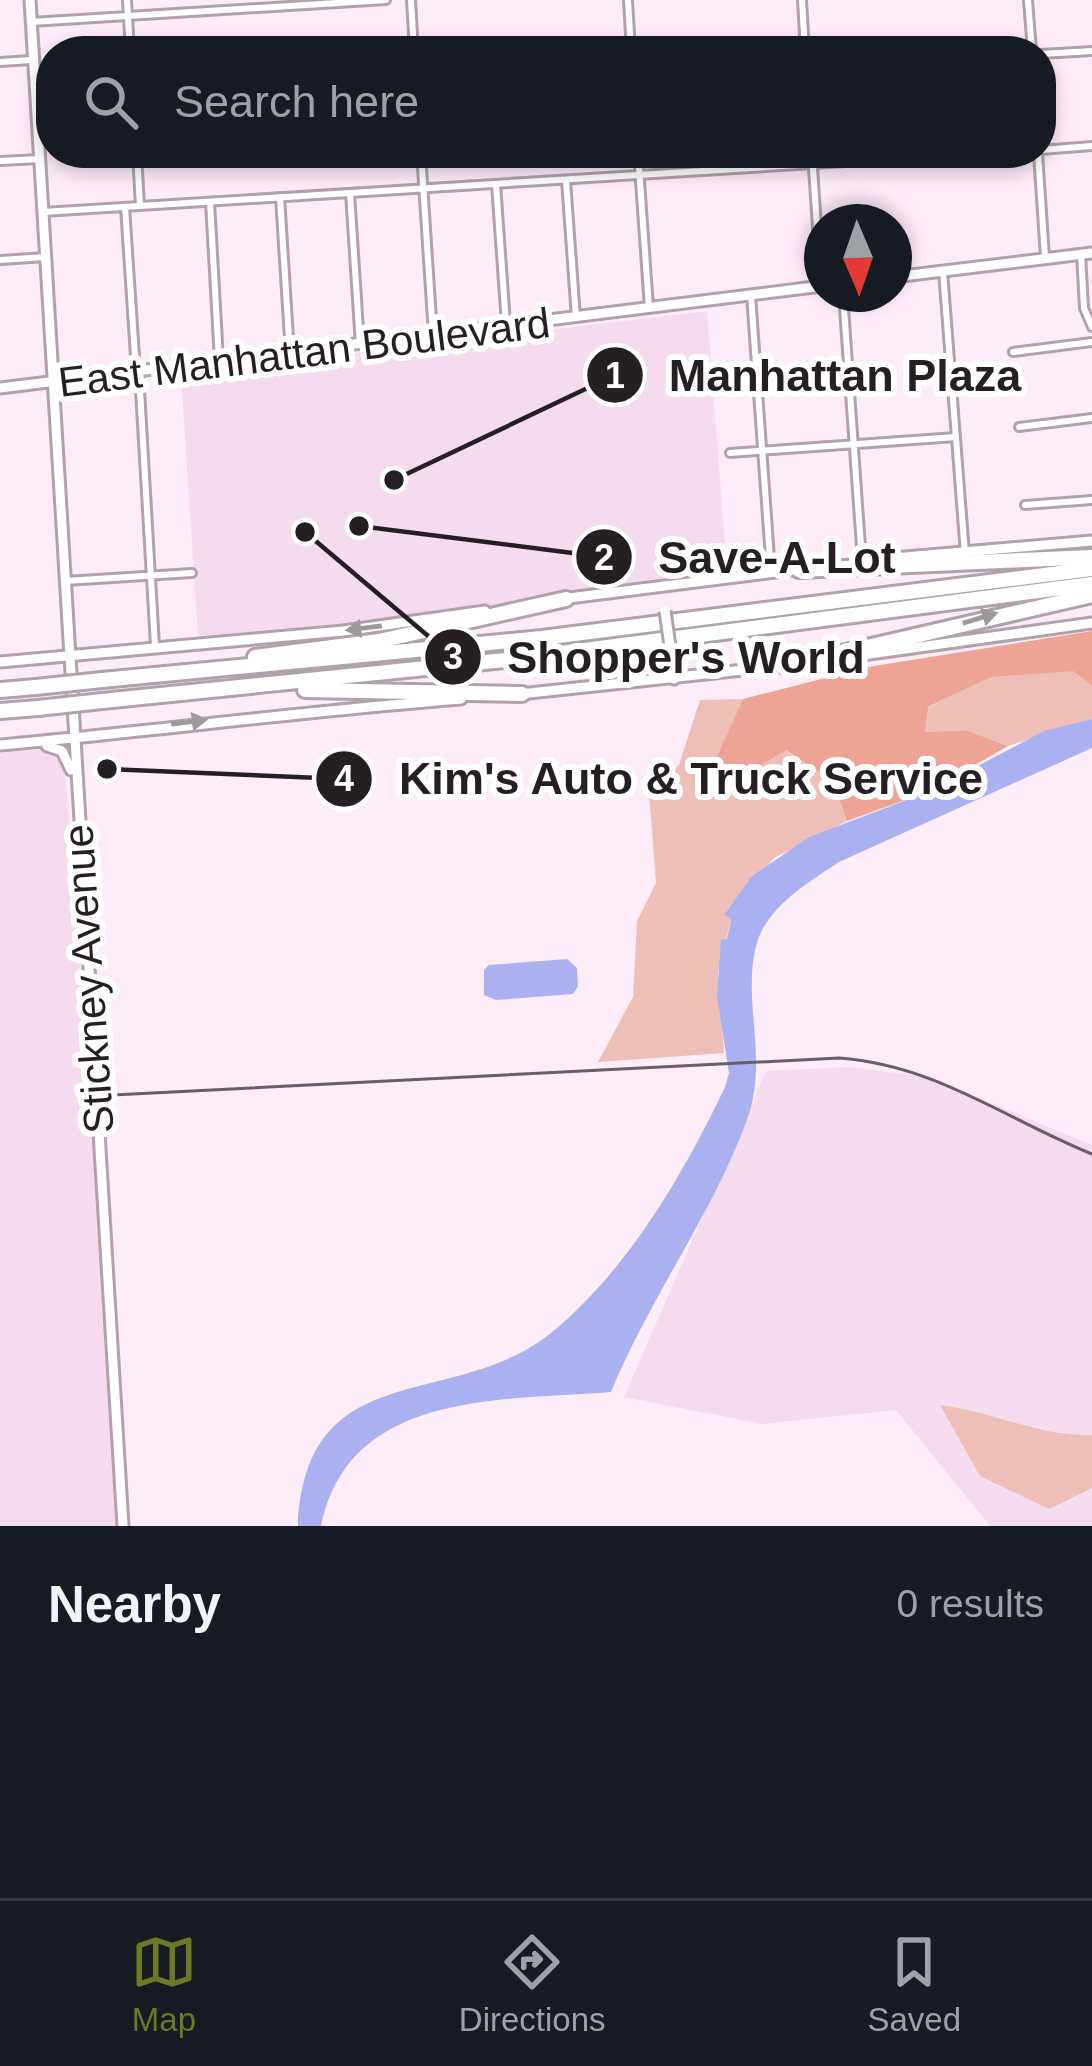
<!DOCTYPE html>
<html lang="en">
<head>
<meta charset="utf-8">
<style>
	:root { --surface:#171b24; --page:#20242c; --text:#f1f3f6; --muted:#9ea1a6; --line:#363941; --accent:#6c7824 }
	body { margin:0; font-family:Arial,sans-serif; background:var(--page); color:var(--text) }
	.compass { position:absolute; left:804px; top:204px; width:108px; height:108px; border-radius:50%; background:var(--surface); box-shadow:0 6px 18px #0003; rotate:178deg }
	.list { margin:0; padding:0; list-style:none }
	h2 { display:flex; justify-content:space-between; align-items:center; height:156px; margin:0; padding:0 48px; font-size:51px }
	h2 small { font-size:39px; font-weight:400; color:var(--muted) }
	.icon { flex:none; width:66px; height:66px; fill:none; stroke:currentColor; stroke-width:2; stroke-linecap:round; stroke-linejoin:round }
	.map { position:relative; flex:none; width:1092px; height:1526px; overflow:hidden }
	.search { position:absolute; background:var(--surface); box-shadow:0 6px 18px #0003; left:36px; right:36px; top:36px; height:132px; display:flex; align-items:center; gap:30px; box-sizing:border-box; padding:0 42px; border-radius:48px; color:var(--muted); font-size:45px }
	.sheet { height:372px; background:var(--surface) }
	nav { display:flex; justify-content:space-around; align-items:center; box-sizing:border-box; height:168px; border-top:3px solid var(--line); background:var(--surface); font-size:33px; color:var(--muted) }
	nav a { display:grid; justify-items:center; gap:6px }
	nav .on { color:var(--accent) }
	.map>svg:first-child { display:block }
	.built { fill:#f4dcee }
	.green { fill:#edbfb6 }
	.forest { fill:#eda495 }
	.water { fill:#aab1f0 }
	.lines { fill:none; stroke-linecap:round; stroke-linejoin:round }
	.street-casing { stroke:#b1a1ac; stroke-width:12 }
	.secondary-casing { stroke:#b1a1ac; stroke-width:15 }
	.highway-casing { stroke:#b1a1ac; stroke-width:20 }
	.street { stroke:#fff; stroke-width:6 }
	.secondary { stroke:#fff; stroke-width:9 }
	.highway { stroke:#fff; stroke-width:14 }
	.rail { stroke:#685e65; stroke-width:3 }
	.secondary-bridge-casing { stroke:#b1a1ac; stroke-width:15; stroke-linecap:butt }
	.highway-bridge-casing { stroke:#b1a1ac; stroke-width:20; stroke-linecap:butt }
	.secondary-bridge { stroke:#fff; stroke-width:9 }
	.highway-bridge { stroke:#fff; stroke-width:14 }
	.oneway { fill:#9d9a9c }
	.labels { text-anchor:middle; stroke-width:12; stroke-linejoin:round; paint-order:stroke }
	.street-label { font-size:42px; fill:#251f23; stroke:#fff }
	.leader { fill:none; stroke:#251f23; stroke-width:4.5 }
	.callout-dot { fill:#251f23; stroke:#fff; stroke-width:4.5 }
	.mark-label { font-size:36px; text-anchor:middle; font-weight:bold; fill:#fff }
	.callout-label { font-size:45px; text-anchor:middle; font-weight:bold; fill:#251f23; stroke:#fff; stroke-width:12; stroke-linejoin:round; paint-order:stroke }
</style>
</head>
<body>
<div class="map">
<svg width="1092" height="1526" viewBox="0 0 1092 1526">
	<rect width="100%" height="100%" fill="#feecf9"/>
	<path class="built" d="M707 311 727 571 393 620 198 636 181 374Z
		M45 749 58 752 65 768 124 1526H0V753Z
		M849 1067 928 1077 1092 1145V1526H990L896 1410 762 1424 624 1397 766 1071Z"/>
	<path class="green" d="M1039 671H1073L1092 686V719L1008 746 966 730 924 732 927 708 990 677Z
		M743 699 715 763 744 774 785 750 833 782 847 821 774 858 726 914 731 920 718 972 724 1053 598 1062 633 997 637 921 656 883 649 793 679 765 700 700Z
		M940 1405C992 1411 1039 1437 1092 1435V1488L1049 1509 980 1476Z"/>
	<path class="forest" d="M1092 631V686L1073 671 991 677 928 707 925 732 966 730 1008 746 930 791 847 821 833 782 786 750 744 775 714 763 743 699 868 667Z"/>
	<path class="water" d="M1092 719V748L839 862C809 882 766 907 756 946 742 1002 769 1059 747 1120 712 1215 649 1299 611 1392 501 1401 349 1390 321 1526H298C306 1353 453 1412 551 1333 627 1271 683 1175 725 1087L729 1073 717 996 721 940 727 939 731 920 725 914 752 876 809 837 930 791 1044 731Z
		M567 959 577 968 578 986 573 994 496 1000 484 995V970L489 965Z"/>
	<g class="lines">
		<g class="street-casing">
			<path id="street" d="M127 0 130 51
				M411 0 414 51
				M628 0 631 51
				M802 0 805 51
				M1028 0 1032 51
				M31 22 386 0
				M1041 54 1092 51
				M0 62 32 60
				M1041 150 1092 146
				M137 153 140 206
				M421 153 433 335
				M638 153 649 308
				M812 153 821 286
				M1038 153 1045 257
				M0 161 40 159
				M566 180 576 318
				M496 184 506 324
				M350 193 360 345
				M280 197 290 354
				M210 202 219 360
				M125 207 136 371
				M43 212 992 153
				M1081 254 1084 308 1092 327
				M0 260 46 257
				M943 271 965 554
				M843 294 862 561
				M751 295 771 572
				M1013 352 1092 342
				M139 373 155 646
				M1019 427 1092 418
				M730 453 956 437
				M1025 505 1092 500
				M65 581 192 573"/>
		</g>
		<g class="secondary-casing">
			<path id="secondary" d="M30 0 123 1526
				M894 277 1092 253
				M0 388 822 286
				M870 560 1092 541
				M561 599 800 569
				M671 653 674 679
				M848 657 1092 623
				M0 662 343 631 485 611
				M520 694 790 665
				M0 745C154 731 307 711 461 699
				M47 746 62 751 71 770"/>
		</g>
		<g class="highway-casing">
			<path id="highway" d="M799 570 1092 557
				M255 657 379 641 566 599
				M785 666 1092 595
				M102 680 542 638 1092 569
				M0 690 36 687
				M305 690 522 694
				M102 701 515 659 1092 584
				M0 711 38 708"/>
		</g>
		<use href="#street" class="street"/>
		<use href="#secondary" class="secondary"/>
		<use href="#highway" class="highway"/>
		<path class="rail" d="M113 1095 839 1058C936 1065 1005 1119 1092 1154"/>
		<g class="secondary-bridge-casing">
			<path id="secondary-bridge" d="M665 611 671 653"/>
		</g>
		<g class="highway-bridge-casing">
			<path id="highway-bridge" d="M36 687 102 680
				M38 708 102 701"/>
		</g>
		<use href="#secondary-bridge" class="secondary-bridge"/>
		<use href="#highway-bridge" class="highway-bridge"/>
	</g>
	<defs><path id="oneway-solid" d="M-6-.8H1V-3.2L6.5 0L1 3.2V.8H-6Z" transform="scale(3)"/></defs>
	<g class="oneway">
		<use href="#oneway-solid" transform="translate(980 618) rotate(-17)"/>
		<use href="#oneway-solid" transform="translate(364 628) rotate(173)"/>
		<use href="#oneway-solid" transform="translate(189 722) rotate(-7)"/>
	</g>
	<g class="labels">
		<g class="street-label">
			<text transform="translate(304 352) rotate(-7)" y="15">East Manhattan Boulevard</text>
			<text transform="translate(88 979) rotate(-94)" y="15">Stickney Avenue</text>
		</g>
	</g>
	<path class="leader" d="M394 480L615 375M359 526L604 557M305 532L453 657M107 769L344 779"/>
	<g class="callout-dot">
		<circle cx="394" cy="480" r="12"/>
		<circle cx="359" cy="526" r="12"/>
		<circle cx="305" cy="532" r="12"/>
		<circle cx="107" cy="769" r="12"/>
		<circle cx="615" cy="375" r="30"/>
		<circle cx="604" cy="557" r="30"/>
		<circle cx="453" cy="657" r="30"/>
		<circle cx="344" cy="779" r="30"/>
	</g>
	<g class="mark-label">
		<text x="615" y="388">1</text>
		<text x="604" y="570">2</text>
		<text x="453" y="669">3</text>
		<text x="344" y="791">4</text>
	</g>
	<g class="callout-label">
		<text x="845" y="391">Manhattan Plaza</text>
		<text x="777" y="573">Save-A-Lot</text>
		<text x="686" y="673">Shopper's World</text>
		<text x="691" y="794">Kim's Auto &amp; Truck Service</text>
	</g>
</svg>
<svg class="compass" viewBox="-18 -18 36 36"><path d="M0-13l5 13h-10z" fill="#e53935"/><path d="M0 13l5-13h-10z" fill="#9ea1a6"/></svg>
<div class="search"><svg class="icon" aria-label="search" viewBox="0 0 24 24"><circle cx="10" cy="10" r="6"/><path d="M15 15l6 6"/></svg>Search here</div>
</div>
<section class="sheet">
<h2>Nearby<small>0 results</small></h2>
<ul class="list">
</ul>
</section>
<nav>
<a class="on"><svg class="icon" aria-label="map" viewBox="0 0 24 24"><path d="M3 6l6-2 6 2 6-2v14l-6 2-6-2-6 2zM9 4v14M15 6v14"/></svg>Map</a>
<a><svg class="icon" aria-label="directions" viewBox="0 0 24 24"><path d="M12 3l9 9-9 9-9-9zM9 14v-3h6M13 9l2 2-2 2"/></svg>Directions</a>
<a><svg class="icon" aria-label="saved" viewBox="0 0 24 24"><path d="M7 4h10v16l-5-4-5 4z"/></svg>Saved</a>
</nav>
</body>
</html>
